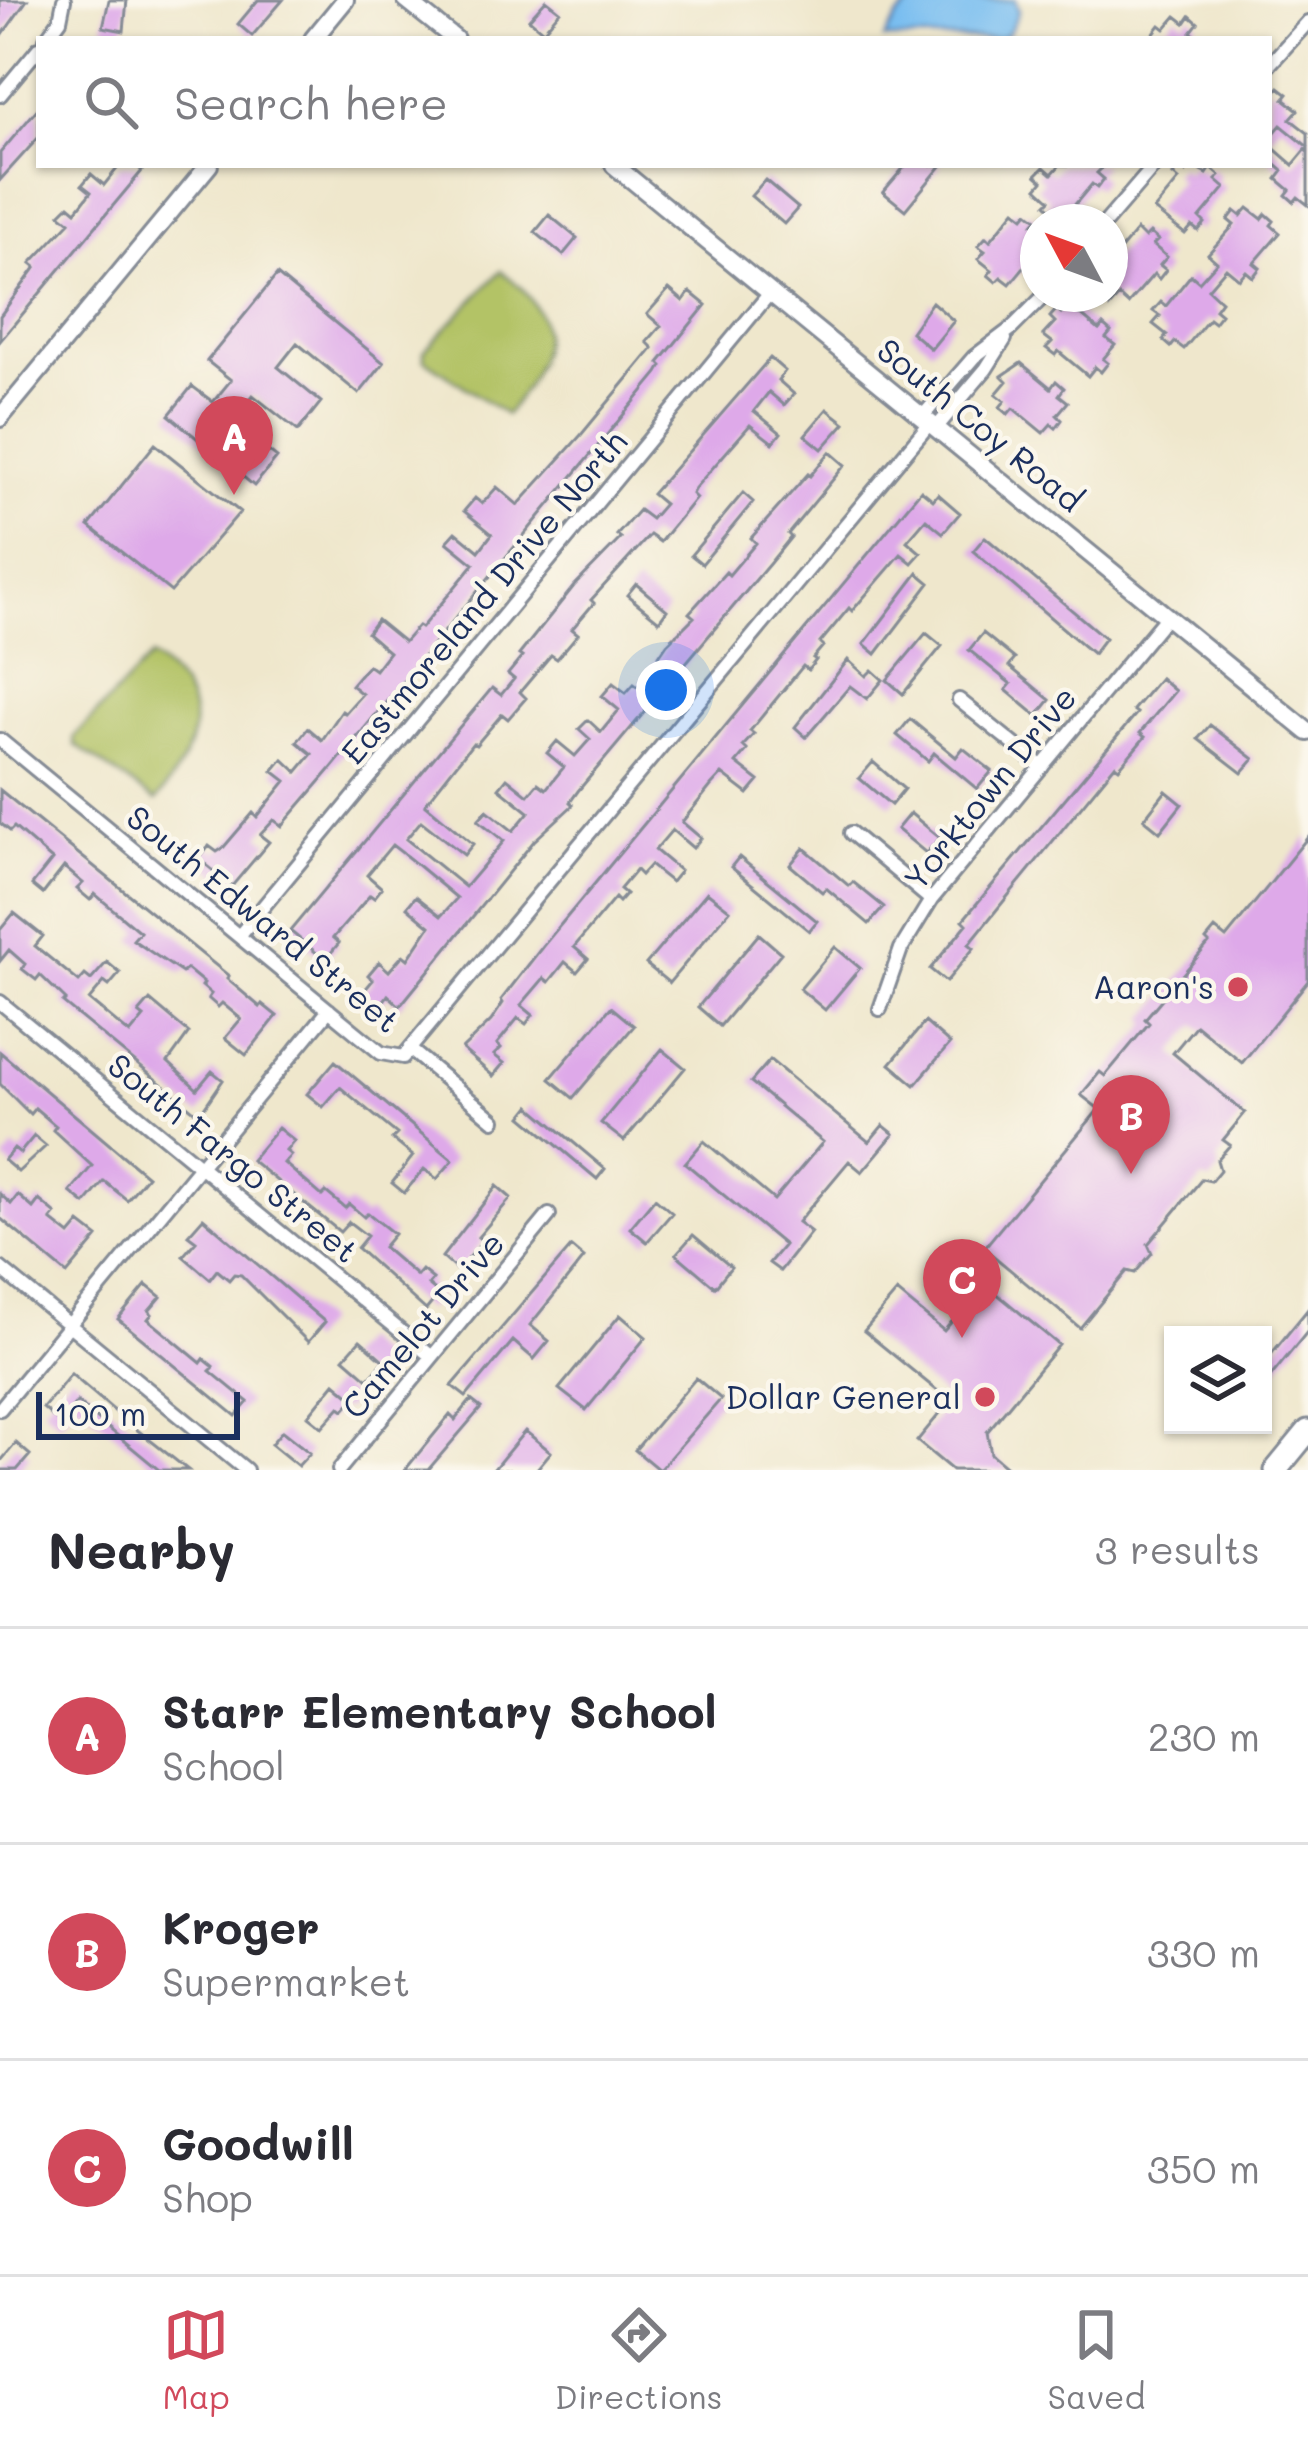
<!DOCTYPE html>
<html lang="en">
<head>
<meta charset="utf-8">
<style>
	:root { --surface:#fff; --page:#f7f7f7; --text:#2b2b33; --muted:#7c7c81; --line:#e1e1e2; --accent:#d1495b }
	body { margin:0; font-family:Mali,sans-serif; background:var(--page); color:var(--text) }
	.controls { position:absolute; right:36px; bottom:36px; display:grid; overflow:hidden; border-radius:0px; box-shadow:0 3px 9px #0004 }
	.controls button { width:108px; height:108px; display:grid; place-items:center; padding:0; border:0; border-bottom:3px solid var(--line); background:var(--surface); color:var(--text); font:60px sans-serif }
	.compass { position:absolute; left:1020px; top:204px; width:108px; height:108px; border-radius:50%; background:var(--surface); box-shadow:0 3px 9px #0004; rotate:311deg }
	.scale { position:absolute; left:36px; bottom:30px; width:204px; box-sizing:border-box; padding-left:12px; border:6px solid #1b2f5e; border-top:0; font-size:33px; line-height:42px; white-space:nowrap; color:#1b2f5e; -webkit-text-stroke:9px #fbf7ec; paint-order:stroke }
	.you { position:absolute; left:666px; top:690px; width:42px; height:42px; margin:-30px; border:9px solid #fff; border-radius:50%; background:#1a73e8; box-shadow:0 0 0 18px #1a73e833 }
	.badge { display:grid; place-items:center; width:78px; height:78px; border-radius:50%; background:var(--accent); color:#fff; font-size:39px; font-weight:700 }
	.pin { position:absolute; translate:-50% -99px; filter:drop-shadow(0 3px 6px #0008) }
	.pin::after { content:''; position:absolute; top:63px; width:42px; height:36px; background:inherit; clip-path:polygon(0 0,100% 0,50% 100%) }
	.list { margin:0; padding:0; list-style:none }
	h2 { display:flex; justify-content:space-between; align-items:center; height:156px; margin:0; padding:0 48px; font-size:51px }
	h2 small { font-size:39px; font-weight:400; color:var(--muted) }
	.list li { display:grid; grid-template-columns:78px 1fr auto; gap:36px; align-items:center; box-sizing:border-box; height:216px; padding:0 48px; border-top:3px solid var(--line) }
	.list b { display:block; font-size:45px; white-space:nowrap }
	.list p { margin:0; font-size:39px; white-space:nowrap; color:var(--muted) }
	.list em { font-size:39px; font-style:normal; color:var(--muted) }
	.icon { flex:none; width:66px; height:66px; fill:none; stroke:currentColor; stroke-width:2; stroke-linecap:round; stroke-linejoin:round }
	.map { position:relative; flex:none; width:1308px; height:1470px; overflow:hidden }
	.search { position:absolute; background:var(--surface); box-shadow:0 3px 9px #0004; left:36px; right:36px; top:36px; height:132px; display:flex; align-items:center; gap:30px; box-sizing:border-box; padding:0 42px; border-radius:0px; color:var(--muted); font-size:45px }
	.sheet { height:804px; background:var(--surface) }
	nav { display:flex; justify-content:space-around; align-items:center; box-sizing:border-box; height:168px; border-top:3px solid var(--line); background:var(--surface); font-size:33px; color:var(--muted) }
	nav a { display:grid; justify-items:center; gap:6px }
	nav .on { color:var(--accent) }
	.map>svg:first-child { display:block }
	.green { fill:#b3c366; stroke:#677962; stroke-width:3 }
	.water { fill:#79bef0; stroke:#4a76a7; stroke-width:3 }
	.building { fill:#dea9e9 }
	.lines { fill:none; stroke-linecap:round; stroke-linejoin:round }
	.street-casing { stroke:#858b95; stroke-width:18 }
	.secondary-casing { stroke:#858b95; stroke-width:22 }
	.highway-casing { stroke:#858b95; stroke-width:27 }
	.street { stroke:#fff; stroke-width:12 }
	.secondary { stroke:#fff; stroke-width:16 }
	.highway { stroke:#fff; stroke-width:21 }
	.poi-dot { fill:#d1495b; stroke:#fbf7ec; stroke-width:4.5 }
	.labels { text-anchor:middle; stroke-width:9; stroke-linejoin:round; paint-order:stroke }
	.street-label { font-size:33px; fill:#1b2f5e; stroke:#fbf7ec }
	.poi-label { font-size:33px; fill:#1b2f5e; stroke:#fbf7ec; text-anchor:end }
</style>
</head>
<body>
<div class="map">
<svg width="1308" height="1470" viewBox="0 0 1308 1470">
	<rect width="100%" height="100%" fill="#fbf7ec"/>
	<filter id="ink" filterUnits="userSpaceOnUse"><feTurbulence type="fractalNoise" baseFrequency=".00833" numOctaves="2"/><feDisplacementMap in="SourceGraphic" scale="24" xChannelSelector="R" yChannelSelector="G"/><feConvolveMatrix kernelMatrix="1 2 1 2 8 2 1 2 1" color-interpolation-filters="sRGB"/></filter>
	<filter id="wash" filterUnits="userSpaceOnUse"><feTurbulence type="fractalNoise" baseFrequency=".004" numOctaves="4" result="noise"/><feDisplacementMap in="SourceGraphic" scale="48" xChannelSelector="R" yChannelSelector="G"/><feGaussianBlur stdDeviation="2.7" result="paint"/><feColorMatrix in="noise" values="0 0 0 0 0 0 0 0 0 0 0 0 0 0 0 0 0 1.4 0 .05"/><feComposite in="paint" operator="in"/></filter>
	<g filter="url(#wash)">
		<rect width="100%" height="100%" fill="#efe7cc"/>
		<path class="green" d="M501 271C566 318 547 361 506 415L424 359V351Z
			M151 657C216 703 197 747 156 801L75 745 74 737Z"/>
		<path class="water" d="M916 0H1015L1019 11 1009 32 1000 39H884L897 18Z"/>
		<g id="blocks">
			<path class="building" d="M0 0H27L0 38Z
				M109 0H127L124 31 103 27Z
				M258 0H283L252 36 238 24Z
				M546 0 560 11 543 31 529 19Z
				M1176 16 1185 23 1190 16 1198 23 1191 32 1199 39H1158L1153 34 1160 25 1165 29Z
				M1269 86 1275 92 1279 87 1288 94 1284 99 1298 110 1290 119 1308 133V205L1298 197 1294 202 1286 195 1290 190 1277 179 1283 171 1269 159V144L1293 165 1308 147 1281 125 1269 139Z
				M39 107V137L0 180V153Z
				M120 165H136L142 171 0 341V316L36 267 31 263 70 222 60 214 69 205 76 211 91 192 82 185 91 174 104 185Z
				M906 165H942L905 210 883 192Z
				M1060 165H1105L1097 173 1104 179 1097 188 1092 184 1067 214 1058 206 1054 212 1046 204 1050 200 1037 188 1043 181 1036 175 1044 167 1052 174Z
				M1191 165 1207 174 1211 168 1220 176 1216 180 1225 188 1200 218 1205 223 1198 231 1192 226 1185 234 1154 210 1179 180 1173 175 1180 166 1186 172Z
				M765 180 798 208 784 224 751 196Z
				M1248 208 1262 219 1266 214 1274 221 1271 225 1280 233 1254 263 1260 268 1253 277 1246 271 1239 279 1226 268 1208 289 1221 301 1215 309 1221 314 1214 323 1209 319 1184 349 1175 342 1171 347 1163 340 1167 335 1153 324 1160 316 1153 311 1161 302 1166 306 1191 275 1199 282 1217 262 1208 254 1234 225 1228 220 1235 211 1241 216Z
				M1015 210 1024 217 1028 212 1037 219 1033 224 1038 229V250L1010 284 1001 277 996 282 988 275 992 270 978 259 985 251 978 246 986 237 990 241Z
				M549 215 577 238 563 255 535 232Z
				M1137 230 1145 238 1150 233 1158 240 1153 245 1167 257 1160 265 1166 270 1159 279 1154 274 1128 304 1119 296 1110 306V262Z
				M277 275 384 363 359 394 297 343 278 367 321 402 298 431 253 395 232 422 277 458 254 486 169 415 192 386 213 402 231 380 207 361Z
				M669 289 683 301 690 292 706 305 659 363 662 366 658 373 330 770 282 826 274 820 260 835 269 842 232 886 199 859 209 846 217 852 223 848 253 813 257 817 286 781 273 771 283 759 297 772 312 754 297 742 308 728 322 740 342 711 345 713 362 694 351 685 368 665 375 670 389 652 367 633 377 620 404 642 418 626 421 628 474 564 447 542 456 532 479 551 492 534 464 511 475 498 482 504 497 487 518 505 581 435 653 348 647 342 661 326 647 314Z
				M932 302 954 321 931 349 911 332Z
				M1068 304 1099 330 1103 325 1111 332 1106 338 1115 345 1103 359 1108 363 1101 372 1095 367 1088 376 1058 351 1055 355 1046 348 1052 342 1043 335 1055 322 1050 317 1057 309 1061 313Z
				M770 358 785 371 778 380 794 394 784 405 769 392 754 411 781 433 773 443 750 425 695 488 692 494 696 498 660 542 650 535 591 600 594 603 572 629 578 634 557 659 551 655 520 692 526 698 508 719 502 714 476 745 473 743 425 804 473 844 464 855 421 821 406 839 465 887 504 841 478 820 487 810 513 831 529 812 499 788 507 778 528 795 538 783 546 789 564 767 547 753 557 741 575 756 590 739 579 729 588 720 601 732 619 710 602 696 613 683 626 693 634 684 638 687 667 644 694 617 689 613 726 572 729 575 756 543 751 538 808 474 810 476 830 452 845 465 788 534 791 537 770 563 578 791 570 802 573 805 534 841 400 1006 388 995 380 1006 363 992 373 980 368 975 379 962 389 971 403 955 408 959 430 926 407 907 416 896 441 916 457 898 410 859 392 845 367 875 382 888 374 898 370 895 333 938 339 943 325 960 290 931 492 688 501 695 514 679 508 674 522 657 519 655 574 586 621 538 617 535 639 510 651 519 664 504 652 494Z
				M1021 363 1051 388 1056 381 1064 388 1059 395 1068 402 1057 415 1062 420 1056 428 1051 424 1043 433 1013 408 1008 414 1000 407 1005 401 996 394 1007 381 1002 376Z
				M827 409 845 423 822 449 805 435Z
				M155 444 240 512 171 592 89 526Z
				M921 490 933 500 938 494 960 513 943 533 926 519 907 541 921 553 912 563 901 554 852 611 849 608 820 643 823 646 813 658 816 660 808 670 803 666 750 731 754 734 743 746 747 750 736 763 759 781 748 794 722 774 711 786 682 822 701 838 693 848 672 830 655 850 680 871 671 882 650 865 641 875 636 870 620 889 626 894 619 902 615 898 574 947 588 959 577 972 565 962 549 982 544 978 521 1005 533 1015 526 1024 518 1018 497 1044 501 1048 494 1055 504 1063 493 1076 462 1049 491 1021 503 1003 501 1000 543 946Z
				M743 493 753 502 702 564 691 555Z
				M985 537 1105 638 1093 654 973 551Z
				M918 573 930 583 876 654 864 644Z
				M636 584 667 610 659 621 627 595Z
				M926 633 942 646 903 694 887 680Z
				M983 633 1015 659 1009 666 1050 700 1037 716 1006 690 1011 684 969 650Z
				M848 660 866 676 872 670 883 680 867 699 850 686 806 737 795 727Z
				M1160 678 1175 691 1140 733 1145 737 1119 768 1115 765 1003 902 969 944 974 948 946 982 930 969 967 924 963 920 1137 713 1133 710Z
				M910 719 956 757 963 748 992 771 977 789 934 753 928 761 897 735Z
				M1210 725 1254 759 1242 773 1198 739Z
				M873 762 904 789 891 805 859 778Z
				M0 790 229 976 227 979 260 1007 262 1004 277 1016 246 1055 225 1038 241 1019 222 1003 218 1007 208 998 211 994 202 986 204 983 187 969 182 973 133 940 140 932 95 894 90 900 77 889 83 883 64 867 43 894 32 885 52 860 14 827 10 831 0 823Z
				M1166 791 1182 804 1160 832 1144 819Z
				M910 813 940 838 926 853 897 829Z
				M1308 837V981L1242 1063 1196 1025 1173 1053 1245 1113 1223 1140 1230 1145 1217 1160 1220 1170 1211 1181 1202 1179 1148 1244 1152 1253 1135 1273 1127 1271 1080 1328 984 1248 1099 1109 1081 1095 1100 1072 1105 1076 1149 1023 1145 1019 1209 943 1206 940 1215 929 1226 938Z
				M804 848 849 886 853 882 884 907 869 924 826 888 822 892 790 865Z
				M739 857 817 921 809 931 731 867Z
				M707 892 730 910 669 983 646 964Z
				M14 913 43 936 35 946 79 982 85 975 91 980 107 962 120 973 109 986 104 982 89 1000 130 1034 144 1017 139 1013 150 1000 189 1033 168 1062 197 1089 212 1071 223 1080 199 1115 63 1003 66 1000 40 975 36 980 22 969 25 964 9 950 0 961V930Z
				M759 934 781 953 720 1026 698 1007Z
				M835 947 860 968 825 1010 800 989Z
				M611 1007 634 1026 573 1098 550 1079Z
				M925 1022 950 1044 915 1085 890 1064Z
				M662 1049 685 1068 624 1141 601 1123Z
				M0 1052 147 1176 127 1200 104 1181 85 1204 70 1192 92 1166 53 1130 56 1126 35 1108 30 1114 0 1084Z
				M770 1060 869 1142 883 1125 894 1134 862 1172 849 1161 798 1222 811 1232 780 1271 769 1263 784 1245 685 1163 704 1141 774 1200 823 1142 751 1082Z
				M335 1061 453 1160 437 1179 424 1169 404 1193 392 1183 413 1156 392 1139 397 1134 340 1087 323 1107 307 1094Z
				M530 1106 605 1169 597 1179 522 1116Z
				M278 1128 294 1141 286 1151 291 1155 284 1163 322 1196 326 1192 345 1208 349 1204 364 1217 368 1213 394 1234 383 1247 417 1276 422 1270 433 1279 428 1285 439 1294 426 1310 357 1248 367 1236 349 1222 340 1232 251 1160Z
				M34 1136 46 1146 18 1172 4 1160 14 1148 20 1153Z
				M497 1186 511 1198 478 1237 483 1241 458 1271 442 1257Z
				M0 1194 11 1204 18 1195 33 1208 39 1200 56 1214 51 1220 70 1235 80 1223 98 1237 67 1274 0 1218Z
				M655 1198 672 1213 647 1242 630 1228Z
				M203 1218 325 1322 308 1342 241 1275 234 1274 229 1280 217 1270 210 1279 183 1256 196 1241 188 1235Z
				M693 1235 731 1267 715 1287 676 1254Z
				M571 1247 584 1258 530 1325 549 1341 534 1359 513 1341 466 1397 452 1386Z
				M984 1283 1059 1345 987 1432 991 1454 1010 1470H952L917 1441 950 1401 864 1331 897 1292 944 1331Z
				M146 1285 161 1297 149 1311 152 1314 148 1319 201 1363 204 1359 214 1367 210 1371 248 1402 236 1416 118 1319Z
				M1308 1309V1331L1263 1386V1364Z
				M620 1315 646 1337 586 1410 559 1389Z
				M360 1340 384 1361 368 1379 344 1358Z
				M71 1374 131 1425 188 1470H159L77 1402 60 1423 43 1408Z
				M696 1378 721 1399 659 1470 635 1450Z
				M335 1383 354 1399 344 1410 340 1407 322 1427 308 1416Z
				M471 1400 481 1408 428 1470H405L450 1415 455 1420Z
				M282 1431 310 1453 298 1466 271 1444Z
				M525 1431 551 1452 536 1470H493Z
				M16 1443 30 1455 17 1470H0V1462Z"/>
		</g>
	</g>
	<g filter="url(#ink)">
		<use href="#blocks" fill-opacity="0" stroke="#858b95" stroke-width="3"/>
		<g class="lines">
			<g class="street-casing">
				<path id="street" d="M46 39 60 20 64 0
					M1269 65 1308 22
					M0 95 39 48
					M1106 222 1155 165
					M922 417 974 357 1011 329 1046 294
					M936 428 986 369 1005 339
					M959 700 1042 767
					M0 740 381 1053 403 1057 930 423
					M851 833 931 900
					M239 936 770 293
					M0 1002 432 1357
					M880 1009 901 949 931 900 1167 616
					M412 1051 494 1120
					M0 1268 246 1470
					M0 1409 329 1010
					M339 1470 549 1215"/>
			</g>
			<g class="secondary-casing">
				<path id="secondary" d="M406 0 455 39
					M313 39 345 0
					M614 165 1308 732
					M0 418 209 165"/>
			</g>
			<g class="highway-casing">
				<path id="highway" d="M1276 1470 1308 1431"/>
			</g>
			<use href="#street" class="street"/>
			<use href="#secondary" class="secondary"/>
			<use href="#highway" class="highway"/>
		</g>
	</g>
	<g class="poi-dot">
		<circle cx="1238" cy="987" r="12"/>
		<circle cx="985" cy="1397" r="12"/>
	</g>
	<g class="labels">
		<g class="street-label">
			<text transform="translate(980 425) rotate(39)" y="12">South Coy Road</text>
			<text transform="translate(484 597) rotate(-50)" y="12">Eastmoreland Drive North</text>
			<text transform="translate(990 788) rotate(-51)" y="12">Yorktown Drive</text>
			<text transform="translate(263 919) rotate(39)" y="12">South Edward Street</text>
			<text transform="translate(233 1158) rotate(39)" y="12">South Fargo Street</text>
			<text transform="translate(423 1325) rotate(-50)" y="12">Camelot Drive</text>
		</g>
		<g class="poi-label">
			<text x="1214" y="999">Aaron's</text>
			<text x="961" y="1409">Dollar General</text>
		</g>
	</g>
</svg>
<div class="controls">
<button><svg class="icon" aria-label="layers" viewBox="0 0 24 24"><path d="M12 4l9 5-9 5-9-5zM3 14l9 5 9-5"/></svg></button>
</div>
<svg class="compass" viewBox="-18 -18 36 36"><path d="M0-13l5 13h-10z" fill="#e53935"/><path d="M0 13l5-13h-10z" fill="#7c7c81"/></svg>
<div class="scale">100 m</div>
<div class="you"></div>
<div class="pin badge" style="left:234px;top:495px">A</div>
<div class="pin badge" style="left:1131px;top:1174px">B</div>
<div class="pin badge" style="left:962px;top:1338px">C</div>
<div class="search"><svg class="icon" aria-label="search" viewBox="0 0 24 24"><circle cx="10" cy="10" r="6"/><path d="M15 15l6 6"/></svg>Search here</div>
</div>
<section class="sheet">
<h2>Nearby<small>3 results</small></h2>
<ul class="list">
<li><span class="badge">A</span><div><b>Starr Elementary School</b><p>School</p></div><em>230 m</em></li>
<li><span class="badge">B</span><div><b>Kroger</b><p>Supermarket</p></div><em>330 m</em></li>
<li><span class="badge">C</span><div><b>Goodwill</b><p>Shop</p></div><em>350 m</em></li>
</ul>
</section>
<nav>
<a class="on"><svg class="icon" aria-label="map" viewBox="0 0 24 24"><path d="M3 6l6-2 6 2 6-2v14l-6 2-6-2-6 2zM9 4v14M15 6v14"/></svg>Map</a>
<a><svg class="icon" aria-label="directions" viewBox="0 0 24 24"><path d="M12 3l9 9-9 9-9-9zM9 14v-3h6M13 9l2 2-2 2"/></svg>Directions</a>
<a><svg class="icon" aria-label="saved" viewBox="0 0 24 24"><path d="M7 4h10v16l-5-4-5 4z"/></svg>Saved</a>
</nav>
</body>
</html>
